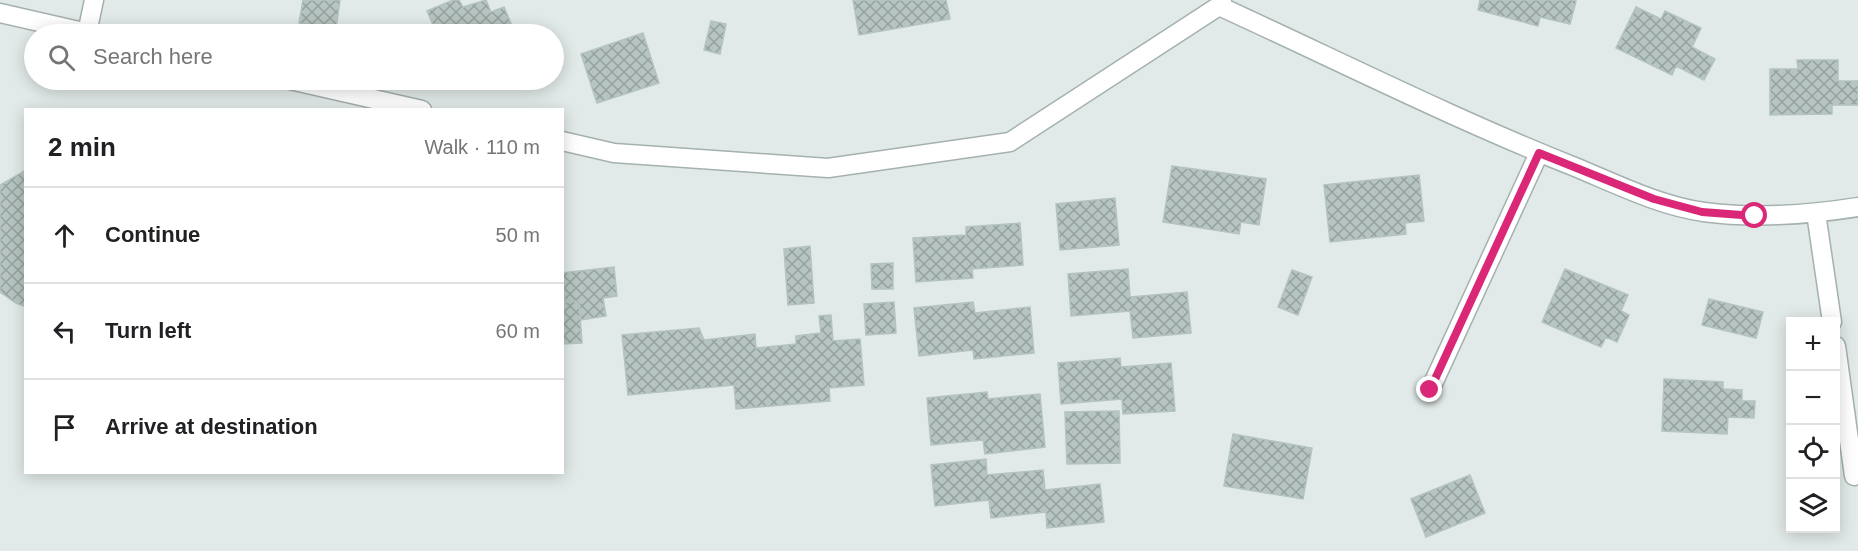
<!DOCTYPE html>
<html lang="en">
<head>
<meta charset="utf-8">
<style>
	:root { --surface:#fff; --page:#f2f2f2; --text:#202124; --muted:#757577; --line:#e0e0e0 }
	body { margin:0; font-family:Arial,sans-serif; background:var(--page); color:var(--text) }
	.controls { position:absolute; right:18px; bottom:18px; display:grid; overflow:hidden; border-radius:0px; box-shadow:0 3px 15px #0003 }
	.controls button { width:54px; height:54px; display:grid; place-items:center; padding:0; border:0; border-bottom:2px solid var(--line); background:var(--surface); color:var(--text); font:30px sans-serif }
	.stop { position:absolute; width:18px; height:18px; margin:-14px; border:4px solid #db2777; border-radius:50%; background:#fff }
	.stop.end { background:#db2777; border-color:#fff; box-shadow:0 2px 6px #0008 }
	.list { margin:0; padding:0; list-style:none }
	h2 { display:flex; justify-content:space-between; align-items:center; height:78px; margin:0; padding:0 24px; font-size:26px }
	h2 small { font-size:20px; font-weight:400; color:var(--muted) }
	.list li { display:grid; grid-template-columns:39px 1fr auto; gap:18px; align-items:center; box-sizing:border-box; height:96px; padding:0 24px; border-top:2px solid var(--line) }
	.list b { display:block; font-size:22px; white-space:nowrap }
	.list em { font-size:20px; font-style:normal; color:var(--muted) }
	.icon { flex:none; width:33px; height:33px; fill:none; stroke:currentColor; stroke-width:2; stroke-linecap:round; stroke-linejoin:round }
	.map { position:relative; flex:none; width:1858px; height:551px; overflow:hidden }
	.search { position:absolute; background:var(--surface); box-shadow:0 3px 15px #0003; left:24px; top:24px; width:540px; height:66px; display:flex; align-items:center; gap:15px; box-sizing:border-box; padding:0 21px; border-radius:33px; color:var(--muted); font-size:22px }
	.panel { position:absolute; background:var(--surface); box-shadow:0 3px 15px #0003; left:24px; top:108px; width:540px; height:366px; border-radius:0px }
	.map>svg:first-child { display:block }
	.building { fill:url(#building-cross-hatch); stroke:#b4c3c0; stroke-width:1.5 }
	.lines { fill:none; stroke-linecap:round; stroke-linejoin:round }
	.minor-casing { stroke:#a4b1af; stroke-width:21 }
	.minor { stroke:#fff; stroke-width:18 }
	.route { stroke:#db2777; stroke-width:8 }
</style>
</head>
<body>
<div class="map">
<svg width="1858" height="551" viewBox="0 0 1858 551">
	<defs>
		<pattern id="building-cross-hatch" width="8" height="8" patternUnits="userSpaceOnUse" patternTransform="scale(1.5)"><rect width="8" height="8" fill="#b6c5c1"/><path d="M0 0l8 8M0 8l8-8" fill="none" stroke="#94a19e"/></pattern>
	</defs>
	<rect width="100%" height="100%" fill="#e1eae8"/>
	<path class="building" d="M303 0H340L336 29 299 23Z
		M453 0H459L463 7 486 0 491 12 504 7 515 33 437 34 427 11Z
		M853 0H946L950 19 859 35Z
		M1480 0H1572L1576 1 1570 24 1540 17 1538 26 1478 10Z
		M1636 7 1661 19 1665 11 1701 28 1692 47 1715 59 1704 80 1676 66 1672 75 1616 48Z
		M711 21 726 24 720 54 704 50Z
		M643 33 659 83 597 103 581 54Z
		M1797 60H1838V81H1858V105H1832V114L1770 115V69H1798Z
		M1172 166 1266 179 1259 225 1241 222 1239 234 1163 222Z
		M26 170V307L16 303 0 292V185Z
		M1419 175 1424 221 1405 223 1406 234 1330 242 1324 185Z
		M1115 198 1119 245 1060 250 1056 204Z
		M1020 223 1023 265 972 269 973 278 916 282 913 238 966 235V227Z
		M810 246 814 303 788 305 784 249Z
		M893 263V289H872L871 264Z
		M614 267 617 296 603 298 606 316 581 320 579 301 565 302 562 273Z
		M1128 269 1130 297 1187 292 1191 333 1133 338 1130 311 1071 316 1068 274Z
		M1565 269 1628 295 1621 311 1629 315 1617 342 1606 337 1601 347 1542 322Z
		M1292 270 1312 277 1298 315 1278 307Z
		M1709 299 1763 312 1756 338 1702 325Z
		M579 301 582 343 562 344V303Z
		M894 302 896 333 866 335 864 304Z
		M973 302 975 313 1030 307 1034 353 974 359 973 350 919 356 914 308Z
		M831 315 833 341 860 339 864 385 829 388 830 401 736 409 734 385 628 395 622 335 699 328 704 340 755 334 756 348 796 344V336L821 333 819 316Z
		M1120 358 1121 367 1171 363 1175 411 1123 414 1122 399 1061 404 1058 363Z
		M1664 379 1723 382V389L1742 390V401H1755L1754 418 1728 417 1727 434 1662 431Z
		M987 392 988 399 1040 394 1045 447 985 454 983 440 931 445 927 398Z
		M1119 411 1120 463 1067 464 1065 412Z
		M1233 434 1312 448 1303 499 1224 486Z
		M986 459 987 475 1043 470 1045 490 1100 484 1104 522 1047 528 1046 512 991 518 989 500 935 506 931 465Z
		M1470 475 1485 513 1426 537 1411 499Z"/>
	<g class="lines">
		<g class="minor-casing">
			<path id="minor" d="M1219 6C1337 60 1454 119 1575 167 1616 184 1660 206 1704 212 1755 219 1807 215 1858 207
				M0 13 92 34
				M87 33 94 0
				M290 80 422 110
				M562 141 614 153 828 168 1010 142 1219 6 1222 0
				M1816 213 1832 322
				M1836 346 1854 476
				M1430 390 1539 153"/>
		</g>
		<use href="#minor" class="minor"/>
	</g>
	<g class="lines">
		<path class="route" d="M1430 390 1539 153 1654 199 1702 212 1755 216"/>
	</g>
</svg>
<div class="controls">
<button>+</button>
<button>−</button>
<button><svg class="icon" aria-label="locate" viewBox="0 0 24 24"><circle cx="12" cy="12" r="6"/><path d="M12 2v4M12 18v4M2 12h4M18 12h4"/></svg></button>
<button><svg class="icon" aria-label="layers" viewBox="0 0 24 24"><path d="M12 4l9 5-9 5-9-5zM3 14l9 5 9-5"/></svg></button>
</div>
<div class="stop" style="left:1755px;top:216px"></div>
<div class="stop end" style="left:1430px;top:390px"></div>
<div class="search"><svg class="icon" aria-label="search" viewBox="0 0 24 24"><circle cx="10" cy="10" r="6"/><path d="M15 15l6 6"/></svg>Search here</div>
<section class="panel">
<h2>2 min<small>Walk · 110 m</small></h2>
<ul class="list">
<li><svg class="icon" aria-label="ahead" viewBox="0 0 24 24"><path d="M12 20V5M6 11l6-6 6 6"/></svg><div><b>Continue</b></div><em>50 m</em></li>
<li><svg class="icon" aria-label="left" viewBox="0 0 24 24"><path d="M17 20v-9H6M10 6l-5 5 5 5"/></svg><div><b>Turn left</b></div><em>60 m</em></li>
<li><svg class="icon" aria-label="arrive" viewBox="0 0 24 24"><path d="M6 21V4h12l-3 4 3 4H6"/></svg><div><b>Arrive at destination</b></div></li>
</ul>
</section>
</div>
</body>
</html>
